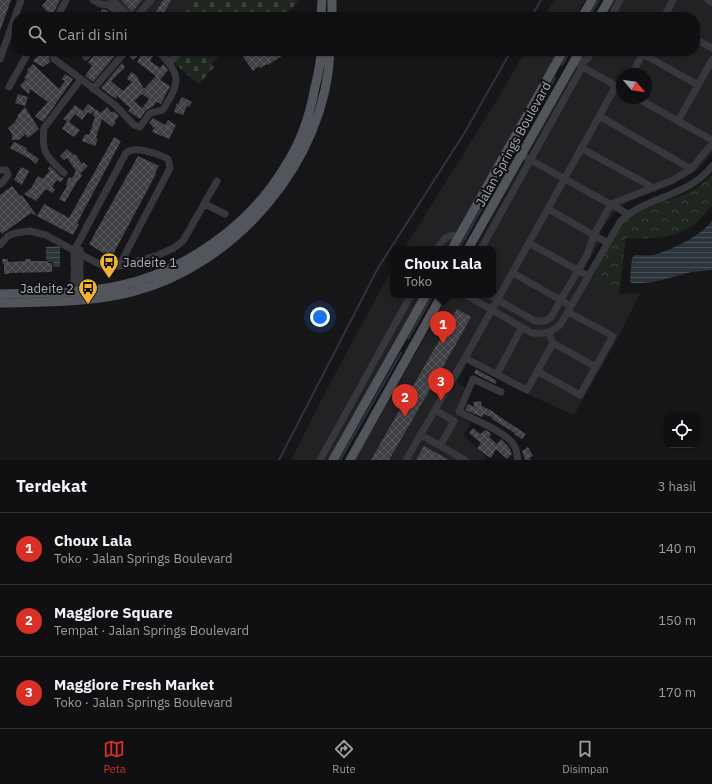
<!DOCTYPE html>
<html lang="id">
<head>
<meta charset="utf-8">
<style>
	:root { --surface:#101012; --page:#1e1e20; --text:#f1f3f6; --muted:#9c9d9f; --line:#303032; --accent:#d93025 }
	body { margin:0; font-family:"IBM Plex Sans",sans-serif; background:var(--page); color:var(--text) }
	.controls { position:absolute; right:12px; bottom:12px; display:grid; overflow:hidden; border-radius:8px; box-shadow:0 1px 3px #0004 }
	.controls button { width:36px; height:36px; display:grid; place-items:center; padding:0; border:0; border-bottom:1px solid var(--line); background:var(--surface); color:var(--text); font:20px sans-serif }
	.compass { position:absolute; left:616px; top:68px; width:36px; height:36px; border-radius:50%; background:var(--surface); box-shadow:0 1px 3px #0004; rotate:119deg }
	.you { position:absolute; left:320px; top:317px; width:14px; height:14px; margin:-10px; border:3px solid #fff; border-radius:50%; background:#1a73e8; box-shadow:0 0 0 6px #1a73e833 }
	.badge { display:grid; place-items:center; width:26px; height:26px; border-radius:50%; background:var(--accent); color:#fff; font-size:13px; font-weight:700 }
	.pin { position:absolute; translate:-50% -33px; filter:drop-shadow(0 1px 2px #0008) }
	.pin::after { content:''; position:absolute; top:21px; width:14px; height:12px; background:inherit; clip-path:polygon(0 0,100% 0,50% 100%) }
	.popup { position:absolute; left:390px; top:246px; width:106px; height:52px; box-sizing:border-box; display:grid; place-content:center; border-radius:8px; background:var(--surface); filter:drop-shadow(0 1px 3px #0005); font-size:13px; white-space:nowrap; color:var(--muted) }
	.popup b { font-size:15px; color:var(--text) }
	.popup::after { content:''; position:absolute; left:50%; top:100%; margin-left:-8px; border:8px solid transparent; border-top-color:var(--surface) }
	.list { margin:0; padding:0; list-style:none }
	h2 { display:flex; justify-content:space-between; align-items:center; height:52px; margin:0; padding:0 16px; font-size:17px }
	h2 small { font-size:13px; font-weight:400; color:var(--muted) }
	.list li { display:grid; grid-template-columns:26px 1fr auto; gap:12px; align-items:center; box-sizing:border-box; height:72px; padding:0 16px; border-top:1px solid var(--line) }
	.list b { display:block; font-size:15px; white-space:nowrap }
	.list p { margin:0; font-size:13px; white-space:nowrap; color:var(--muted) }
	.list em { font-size:13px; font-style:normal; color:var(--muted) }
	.icon { flex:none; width:22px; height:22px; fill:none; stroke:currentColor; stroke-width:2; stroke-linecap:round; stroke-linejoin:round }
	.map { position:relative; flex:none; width:712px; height:460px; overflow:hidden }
	.search { position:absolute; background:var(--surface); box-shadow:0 1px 3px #0004; left:12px; right:12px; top:12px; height:44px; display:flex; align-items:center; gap:10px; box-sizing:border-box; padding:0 14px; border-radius:16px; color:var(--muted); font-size:15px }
	.sheet { height:268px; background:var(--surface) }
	nav { display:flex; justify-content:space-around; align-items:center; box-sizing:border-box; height:56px; border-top:1px solid var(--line); background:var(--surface); font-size:11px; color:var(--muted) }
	nav a { display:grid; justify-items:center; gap:2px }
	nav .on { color:var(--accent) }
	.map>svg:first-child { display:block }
	.built { fill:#222225; fill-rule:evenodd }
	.cemetery { fill:url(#cemetery-stones) }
	.park { fill:url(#park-crowns) }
	.water { fill:url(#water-rules) }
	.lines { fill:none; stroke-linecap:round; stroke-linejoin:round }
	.stream { stroke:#2c353c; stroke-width:2 }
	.building { fill:url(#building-cross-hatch); fill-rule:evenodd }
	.minor { stroke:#37383d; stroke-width:7 }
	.major { stroke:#53555c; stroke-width:9 }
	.labels { text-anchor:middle; stroke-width:4; stroke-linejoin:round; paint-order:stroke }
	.street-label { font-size:13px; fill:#a8adb8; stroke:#111113 }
	.poi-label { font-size:13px; fill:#a8adb8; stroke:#111113; text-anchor:start }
</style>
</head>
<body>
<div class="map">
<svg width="712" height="460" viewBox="0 0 712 460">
	<defs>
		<pattern id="cemetery-stones" width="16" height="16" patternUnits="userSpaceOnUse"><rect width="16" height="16" fill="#1e261f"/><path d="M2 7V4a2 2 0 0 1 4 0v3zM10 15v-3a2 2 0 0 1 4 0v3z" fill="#3c433d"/></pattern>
		<pattern id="park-crowns" width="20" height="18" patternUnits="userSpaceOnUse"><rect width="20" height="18" fill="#1e261f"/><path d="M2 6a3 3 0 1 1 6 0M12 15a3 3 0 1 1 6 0" fill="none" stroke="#3c433d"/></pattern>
		<pattern id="water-rules" width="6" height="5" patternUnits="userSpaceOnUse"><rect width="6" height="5" fill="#2c353c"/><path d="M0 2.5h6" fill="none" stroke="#485056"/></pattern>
		<pattern id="building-cross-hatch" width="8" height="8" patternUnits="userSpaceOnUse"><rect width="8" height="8" fill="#404145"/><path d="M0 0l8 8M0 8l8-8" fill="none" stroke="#595a5e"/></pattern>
	</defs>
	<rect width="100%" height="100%" fill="#161618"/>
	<path class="built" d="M101 0H191L193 1 180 17H128L111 3Z
		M554 0H585L576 17H544Z
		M614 0H712V153L696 171 666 187 628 202 614 213 600 231V241L582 273 619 294 640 293 619 336 574 415 518 390 505 381 467 362 457 383 467 389 455 414 471 423 463 435 486 456 484 460H355L449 295H493V249H475L585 51H695V17H604ZM622 74H646V98H622Z
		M525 51H558L449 249H404L500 95Z
		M393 267V295H424L329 460H291L327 389Z"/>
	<path class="cemetery" d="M191 0H300L283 17H277L264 12 259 17H180L193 1Z
		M162 51H224L211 64 214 67 199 84 169 59Z"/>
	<path class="park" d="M712 174V205C707 211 701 219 695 224 672 240 652 239 626 238L619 294 592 279C600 264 616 228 629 219 654 199 692 200 712 174Z"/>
	<path class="water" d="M712 221V270C704 271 695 271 687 273 669 278 649 285 631 283L630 281 632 258 635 255C641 255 648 256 653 255 671 250 701 236 712 221Z
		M60 246V267H53V262H48V260H46V247Z"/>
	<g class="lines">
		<path class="stream" d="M531 17 541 0
			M589 17 599 0
			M562 65 570 51
			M459 249 555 78
			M408 339 433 295
			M279 460 378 268 465 132 511 51
			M340 460 401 353"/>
	</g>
	<path class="building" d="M0 0H11L0 31Z
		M47 0H60L52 16 42 6Z
		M121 0H142L132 12Z
		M163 0H171L162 17H153Z
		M102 9 106 10 115 17H92L98 11 101 13Z
		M37 51H48L50 62 43 67 33 61 40 54Z
		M96 51H119L93 82 85 76 92 66 88 62 95 54Z
		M131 51H153L154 54 150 61 160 68 163 64 168 70 160 80 170 86 161 104 157 102 152 107 146 110 140 119 128 111 130 108 117 96 116 99 101 88 122 63 125 67 111 81 123 91 132 82 127 79 131 72 136 75 144 89 156 76 137 62 143 51 133 60 129 56ZM142 94 149 99 142 108 134 101Z
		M239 51H289L268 65 267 64 260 68 259 66 253 71Z
		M33 64 59 89 65 81 62 79 65 74 73 79 43 122 35 116 48 102 30 89 29 94 20 86 26 79 24 78 28 72 27 70Z
		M18 94 28 97 25 106 15 103Z
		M182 97 192 102 189 107 187 106 183 115 174 112 177 103 178 104Z
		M88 104 101 113 107 107 112 113 114 111 119 116 114 122 116 123 112 127 102 119 96 138 98 139 95 146 82 141 85 134 89 135 95 117 93 115 95 110 91 114 88 112 82 120 75 114 69 122 80 130 74 137 62 129 67 121 63 119 75 105 83 111Z
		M25 107 39 129 28 138 25 134 19 140H12V134L8 128 14 123 18 117 17 116Z
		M154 117 153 118 165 125 168 120 176 125 169 139 152 132 154 128 149 123Z
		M114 137 121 141 77 223 79 224 73 235 31 213 2 234 0 231V195L12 186 20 196 22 195 37 216 44 204 69 218Z
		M14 142 27 148 26 150 39 159 36 164 30 159 10 148Z
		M67 149 74 155 75 154 82 164 83 162 88 166 80 174 82 175 79 180H78L65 202 59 199 67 186 66 184 69 177 72 178 76 171 67 158 64 160 60 156Z
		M138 156 159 166 155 173 156 174 111 258 89 244Z
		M50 166 61 177 64 178 61 182 57 180 52 187 55 190 52 193 46 189 36 201 24 194 31 188 38 176 43 179 50 170 48 169Z
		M21 167 29 171 22 185 14 180Z
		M2 259H8V262L25 261V259H31V261H48V263H52V272L9 273V274H4V264L3 265Z
		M457 309 471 317 456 344 389 460H371Z
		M476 369 497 381 495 384 474 373Z
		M481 401 482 406 494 412V413L526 434 522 439 514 434 515 433 492 419 493 418 484 414 482 417 465 410 468 404 474 407 473 402Z
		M473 428 480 434 485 430 489 432 491 435 489 437 497 444 501 439 509 447 512 454 507 459 496 449 491 458 486 455 477 448 481 443 469 433Z
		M424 446 449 460H416Z
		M528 447 533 456 529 458 531 460H525L522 451Z"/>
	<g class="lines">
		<path class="minor" d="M93 0 100 4 108 5 124 17
			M112 0 131 17
			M708 0 712 2
			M57 17 66 0
			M136 17 151 0
			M611 17 620 0
			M664 17 673 0
			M695 39 712 48
			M53 51 54 59 81 79
			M643 54 698 85
			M86 57 91 51
			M576 58C586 64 587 60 592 51
			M0 59 21 0
			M169 62 182 51
			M579 65 622 89
			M632 74 644 51
			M9 87 29 51
			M93 89 126 51
			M637 98 712 140
			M599 116 691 169
			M678 121 712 60
			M581 148 654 188
			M527 158 628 214
			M0 170H6L8 175 3 182 0 184
			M64 173C47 157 41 153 44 128L81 79 115 105 134 125 140 127 150 113 163 110C180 82 182 75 158 51
			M205 204 225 214
			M548 209 608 243
			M529 243 588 276
			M0 245 8 236 15 233 30 231 46 235 93 261 104 266H119L156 256 174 248 183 241 217 181
			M437 249 445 238 453 235 458 238
			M481 249 582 67
			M80 250V266
			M74 266V251L126 153C134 145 159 154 168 159L170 168 119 266
			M74 272V292
			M513 273 571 306
			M80 291V271
			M466 295 532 333C545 334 550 333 560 325L620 222C645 196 689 197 712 166
			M489 295 535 321H545L551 317 587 255 594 235 611 204 673 180 691 169 712 144
			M548 332 553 343 596 367
			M553 343 527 390 465 358 616 86
			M537 371 580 395 613 336 568 312
			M497 374 522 327
			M501 392 473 379 459 412C473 419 509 433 515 447 517 451 517 456 518 460
			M435 410 454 421 440 446
			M421 435 465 460
			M320 460 411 295
			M406 460 465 358"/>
		<path class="major" d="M321 17 322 0
			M332 17V0
			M582 17 592 0
			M599 17 609 0
			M452 249 563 51
			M468 249 580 51
			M0 294C39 293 79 294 118 286 184 272 249 226 284 168 300 144 310 115 315 87 318 75 321 63 321 51
			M0 303C44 302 89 303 132 292 237 265 326 160 330 51
			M333 460 426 295
			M350 460 442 295"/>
	</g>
	<defs>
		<g id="bus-pin" transform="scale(1)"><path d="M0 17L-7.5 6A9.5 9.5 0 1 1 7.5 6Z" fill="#f2b134" stroke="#111113"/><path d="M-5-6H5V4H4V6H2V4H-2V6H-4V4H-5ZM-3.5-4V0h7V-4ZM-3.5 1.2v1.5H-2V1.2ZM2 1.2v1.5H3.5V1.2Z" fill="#111"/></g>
	</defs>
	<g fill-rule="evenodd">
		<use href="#bus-pin" x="109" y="262"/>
		<use href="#bus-pin" x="88" y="288"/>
	</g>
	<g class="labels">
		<g class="street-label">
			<text transform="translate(513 144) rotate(-61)" y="5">Jalan Springs Boulevard</text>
		</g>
		<g class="poi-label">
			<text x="123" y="267">Jadeite 1</text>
			<text x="74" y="293" text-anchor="end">Jadeite 2</text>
		</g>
	</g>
</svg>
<div class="controls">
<button><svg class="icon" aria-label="locate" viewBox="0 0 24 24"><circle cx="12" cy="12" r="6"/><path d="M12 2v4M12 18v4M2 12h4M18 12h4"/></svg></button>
</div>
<svg class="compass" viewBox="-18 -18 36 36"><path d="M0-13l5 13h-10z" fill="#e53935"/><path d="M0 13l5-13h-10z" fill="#9c9d9f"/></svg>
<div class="you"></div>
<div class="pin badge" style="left:443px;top:344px">1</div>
<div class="popup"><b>Choux Lala</b>Toko</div>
<div class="pin badge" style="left:405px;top:417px">2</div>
<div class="pin badge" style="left:441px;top:401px">3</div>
<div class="search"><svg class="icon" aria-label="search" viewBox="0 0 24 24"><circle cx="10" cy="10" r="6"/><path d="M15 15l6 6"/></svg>Cari di sini</div>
</div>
<section class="sheet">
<h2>Terdekat<small>3 hasil</small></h2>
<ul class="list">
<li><span class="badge">1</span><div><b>Choux Lala</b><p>Toko · Jalan Springs Boulevard</p></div><em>140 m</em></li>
<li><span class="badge">2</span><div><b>Maggiore Square</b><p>Tempat · Jalan Springs Boulevard</p></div><em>150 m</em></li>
<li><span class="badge">3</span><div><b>Maggiore Fresh Market</b><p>Toko · Jalan Springs Boulevard</p></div><em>170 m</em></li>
</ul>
</section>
<nav>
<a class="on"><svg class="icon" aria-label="map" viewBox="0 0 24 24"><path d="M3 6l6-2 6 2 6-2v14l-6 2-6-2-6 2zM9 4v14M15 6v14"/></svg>Peta</a>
<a><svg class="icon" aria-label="directions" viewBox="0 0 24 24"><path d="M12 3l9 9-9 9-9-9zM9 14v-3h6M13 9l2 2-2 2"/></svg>Rute</a>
<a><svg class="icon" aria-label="saved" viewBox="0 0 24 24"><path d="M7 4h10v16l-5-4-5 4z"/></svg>Disimpan</a>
</nav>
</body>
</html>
